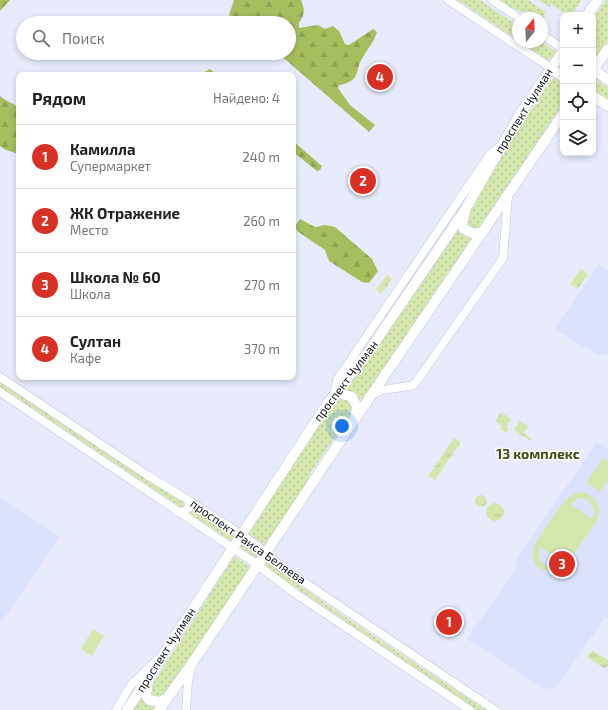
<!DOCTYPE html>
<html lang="ru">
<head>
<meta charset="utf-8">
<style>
	:root { --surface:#fff; --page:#f6f6f6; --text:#222; --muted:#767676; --line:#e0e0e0; --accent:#d93025 }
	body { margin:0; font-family:"Exo 2",sans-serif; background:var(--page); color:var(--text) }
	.controls { position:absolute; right:12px; top:12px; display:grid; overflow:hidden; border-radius:8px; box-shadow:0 2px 6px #0003 }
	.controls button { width:36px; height:36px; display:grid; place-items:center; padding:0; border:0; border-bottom:1px solid var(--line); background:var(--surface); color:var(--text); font:20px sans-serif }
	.compass { position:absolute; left:512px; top:12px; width:36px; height:36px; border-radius:50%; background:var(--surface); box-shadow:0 2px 6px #0003; rotate:18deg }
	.you { position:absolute; left:342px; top:426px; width:14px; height:14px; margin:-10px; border:3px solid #fff; border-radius:50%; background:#1a73e8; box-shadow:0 0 0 6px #1a73e833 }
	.badge { display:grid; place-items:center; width:26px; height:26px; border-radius:50%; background:var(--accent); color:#fff; font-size:13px; font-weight:700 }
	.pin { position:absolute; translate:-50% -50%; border:2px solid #fff; box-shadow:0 1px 4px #0006 }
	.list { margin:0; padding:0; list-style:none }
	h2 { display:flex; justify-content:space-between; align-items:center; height:52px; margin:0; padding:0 16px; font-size:17px }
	h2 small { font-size:13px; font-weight:400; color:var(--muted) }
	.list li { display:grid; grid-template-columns:26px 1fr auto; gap:12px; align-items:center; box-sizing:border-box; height:64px; padding:0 16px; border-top:1px solid var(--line) }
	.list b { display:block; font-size:15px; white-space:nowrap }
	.list p { margin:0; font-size:13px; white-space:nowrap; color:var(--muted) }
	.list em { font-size:13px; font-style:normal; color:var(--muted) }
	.icon { flex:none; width:22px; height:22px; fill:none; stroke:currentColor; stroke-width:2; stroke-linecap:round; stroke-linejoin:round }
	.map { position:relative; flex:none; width:608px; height:710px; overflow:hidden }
	.search { position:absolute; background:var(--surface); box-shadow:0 2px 6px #0003; left:16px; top:16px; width:280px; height:44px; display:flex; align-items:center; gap:10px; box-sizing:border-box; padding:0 14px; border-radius:22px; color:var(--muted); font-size:15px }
	.panel { position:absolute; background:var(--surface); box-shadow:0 2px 6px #0003; left:16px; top:72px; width:280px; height:308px; border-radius:8px }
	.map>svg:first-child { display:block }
	.built { fill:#dbe2fe }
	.grass { fill:url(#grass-dots) }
	.forest { fill:url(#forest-firs) }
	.park { fill:url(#park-tufts) }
	.garden { fill:#d6e7ae; fill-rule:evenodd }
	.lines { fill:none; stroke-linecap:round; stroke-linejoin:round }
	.minor-casing { stroke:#bbc2dd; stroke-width:9 }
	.major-casing { stroke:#bbc2dd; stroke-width:11 }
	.minor { stroke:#fff; stroke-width:8 }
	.major { stroke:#fff; stroke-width:10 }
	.labels { text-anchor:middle; stroke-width:3; stroke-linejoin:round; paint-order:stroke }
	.street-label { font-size:12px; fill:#0f111b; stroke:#fff }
	.quarter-label { font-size:14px; font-weight:bold; fill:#414e17; stroke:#fff }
</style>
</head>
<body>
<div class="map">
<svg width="608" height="710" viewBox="0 0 608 710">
	<defs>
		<pattern id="grass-dots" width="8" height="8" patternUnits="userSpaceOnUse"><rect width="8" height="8" fill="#d6e7ae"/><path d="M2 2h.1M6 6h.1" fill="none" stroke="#b6c595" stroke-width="1.8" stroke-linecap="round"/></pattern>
		<pattern id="forest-firs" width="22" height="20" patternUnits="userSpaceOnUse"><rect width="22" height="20" fill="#a6be5e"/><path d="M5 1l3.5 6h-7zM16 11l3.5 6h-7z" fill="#8ea251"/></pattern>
		<pattern id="park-tufts" width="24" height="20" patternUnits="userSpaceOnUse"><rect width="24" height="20" fill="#d6e7ae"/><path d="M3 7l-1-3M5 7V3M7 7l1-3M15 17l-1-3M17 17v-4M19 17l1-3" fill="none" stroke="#b6c595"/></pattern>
	</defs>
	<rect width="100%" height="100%" fill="#e7ebfc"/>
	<path class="built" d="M599 264 608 271V354L598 355 554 329Z
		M597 442 608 450V619L605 617 564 677 555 688 543 689 467 639 517 567 515 561Z
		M0 497 59 537 0 624Z"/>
	<path class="grass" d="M458 0H480L518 26V40Z
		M498 0H528L546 12 544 15 545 17 542 22V18H532L524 12 508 7Z
		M538 0H582L571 15H567L551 4 549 7Z
		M606 0H608V40L593 61V18Z
		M536 42H542L558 53 551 62 531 49Z
		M554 76 563 82V104L482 227 474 231 467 226V217L515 133Z
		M594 78 608 88V102L593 91Z
		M458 226C461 234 465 238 474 238L361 405 358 396 343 390Z
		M0 380 186 503 187 505 182 508 0 387Z
		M341 398 351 402 352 406 351 414 313 469 301 492 266 545 249 534C264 512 325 405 341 398Z
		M192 508 234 536 231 541 189 513Z
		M243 542 260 554 257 559 240 547Z
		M234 556 250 567 164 696 162 697 151 695V687Z
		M267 562 342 615 486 710H476L264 566Z
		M141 695 145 703 158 705 155 710H131Z"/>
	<path class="forest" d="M0 0H10L0 11Z
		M234 0H301C305 10 305 14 299 23V28L318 25 325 29 333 26 339 31 345 44 349 45 373 29 377 32C374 42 368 48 363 57 354 70 362 81 339 85L338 88 350 105 375 125 369 132 278 53H289V23H243L229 15Z
		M210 69 217 75H197L199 72 203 73Z
		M0 96C6 102 14 102 19 109V154L6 150 0 146Z
		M293 141 322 166 320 170 317 171 293 152Z
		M300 219 315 227 325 225 335 227 372 259 378 271 369 283 362 282 329 261 325 250 297 231 295 226Z"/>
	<path class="park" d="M581 269 588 274 578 289 570 284Z
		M387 275 392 279 381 294 376 290Z
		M501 412 511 419 506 426 509 429 506 433 500 429 502 426 495 421Z
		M520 421 528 426 524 433 532 439 530 441 514 430Z
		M454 438 461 442 435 480 428 476Z
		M475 501a6 6 0 1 1 12 0a6 6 0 1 1-12 0Z
		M486 512a9 9 0 1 1 18 0a9 9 0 1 1-18 0Z
		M592 650 608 660V665L605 669 587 657Z"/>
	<path class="garden" d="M603 458 608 461V481L600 492 586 483Z
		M581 492C597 495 602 506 597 521L565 566C551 575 530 571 533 551 534 543 562 502 569 497 573 494 576 493 581 492ZM579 498C591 499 597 508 592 519L571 504ZM540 547 561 562C548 572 535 563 540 547Z
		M93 629 104 636 92 656 81 649Z"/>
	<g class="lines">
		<g class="minor-casing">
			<path id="minor" d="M448 0 551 68
				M492 0 519 18
				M542 34 563 49
				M0 377 147 475 188 500 242 535 267 553 280 566 495 710
				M0 392 252 561 296 594 470 710
				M334 394 337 380 488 157 499 147
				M373 394 383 390 414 385 503 258 508 196
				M177 512H183L189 508 188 500
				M116 710 131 685 156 661
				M186 710 188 681 192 665"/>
		</g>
		<g class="major-casing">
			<path id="major" d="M587 15 598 0
				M551 68 563 77
				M593 69 608 80
				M593 70 608 49
				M593 96 608 106
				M465 212 462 225 464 229 474 234 482 232
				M334 395 342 394 352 397 357 407 355 419
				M148 682 146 695 149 700 160 702 166 699
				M127 710 327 404 369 351 465 210 520 114 563 51
				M159 710 193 662 355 419 563 114"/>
		</g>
		<use href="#minor" class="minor"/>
		<use href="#major" class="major"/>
	</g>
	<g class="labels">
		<g class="street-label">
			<text transform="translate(524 111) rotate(-58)" y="4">проспект Чулман</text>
			<text transform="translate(346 381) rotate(-53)" y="4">проспект Чулман</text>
			<text transform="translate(248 542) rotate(35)" y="4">проспект Раиса Беляева</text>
			<text transform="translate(166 650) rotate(-57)" y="4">проспект Чулман</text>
		</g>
		<g class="quarter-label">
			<text x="538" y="459">13 комплекс</text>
		</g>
	</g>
</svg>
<div class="controls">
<button>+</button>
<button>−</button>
<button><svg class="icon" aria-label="locate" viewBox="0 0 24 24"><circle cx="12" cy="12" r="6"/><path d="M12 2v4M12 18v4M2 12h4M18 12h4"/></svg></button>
<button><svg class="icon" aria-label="layers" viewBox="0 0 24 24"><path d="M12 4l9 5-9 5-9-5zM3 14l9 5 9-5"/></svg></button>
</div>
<svg class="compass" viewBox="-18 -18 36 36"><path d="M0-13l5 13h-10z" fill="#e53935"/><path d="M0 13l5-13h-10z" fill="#767676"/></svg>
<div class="you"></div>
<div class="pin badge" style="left:449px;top:622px">1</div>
<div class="pin badge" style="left:363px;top:181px">2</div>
<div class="pin badge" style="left:562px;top:564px">3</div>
<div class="pin badge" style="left:380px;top:77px">4</div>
<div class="search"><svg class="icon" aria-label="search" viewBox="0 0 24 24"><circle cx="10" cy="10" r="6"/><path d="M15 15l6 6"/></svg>Поиск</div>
<section class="panel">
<h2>Рядом<small>Найдено: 4</small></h2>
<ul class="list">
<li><span class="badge">1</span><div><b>Камилла</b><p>Супермаркет</p></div><em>240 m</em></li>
<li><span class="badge">2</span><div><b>ЖК Отражение</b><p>Место</p></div><em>260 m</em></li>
<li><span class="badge">3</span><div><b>Школа № 60</b><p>Школа</p></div><em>270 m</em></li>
<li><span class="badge">4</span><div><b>Султан</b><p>Кафе</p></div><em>370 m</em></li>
</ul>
</section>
</div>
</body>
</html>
